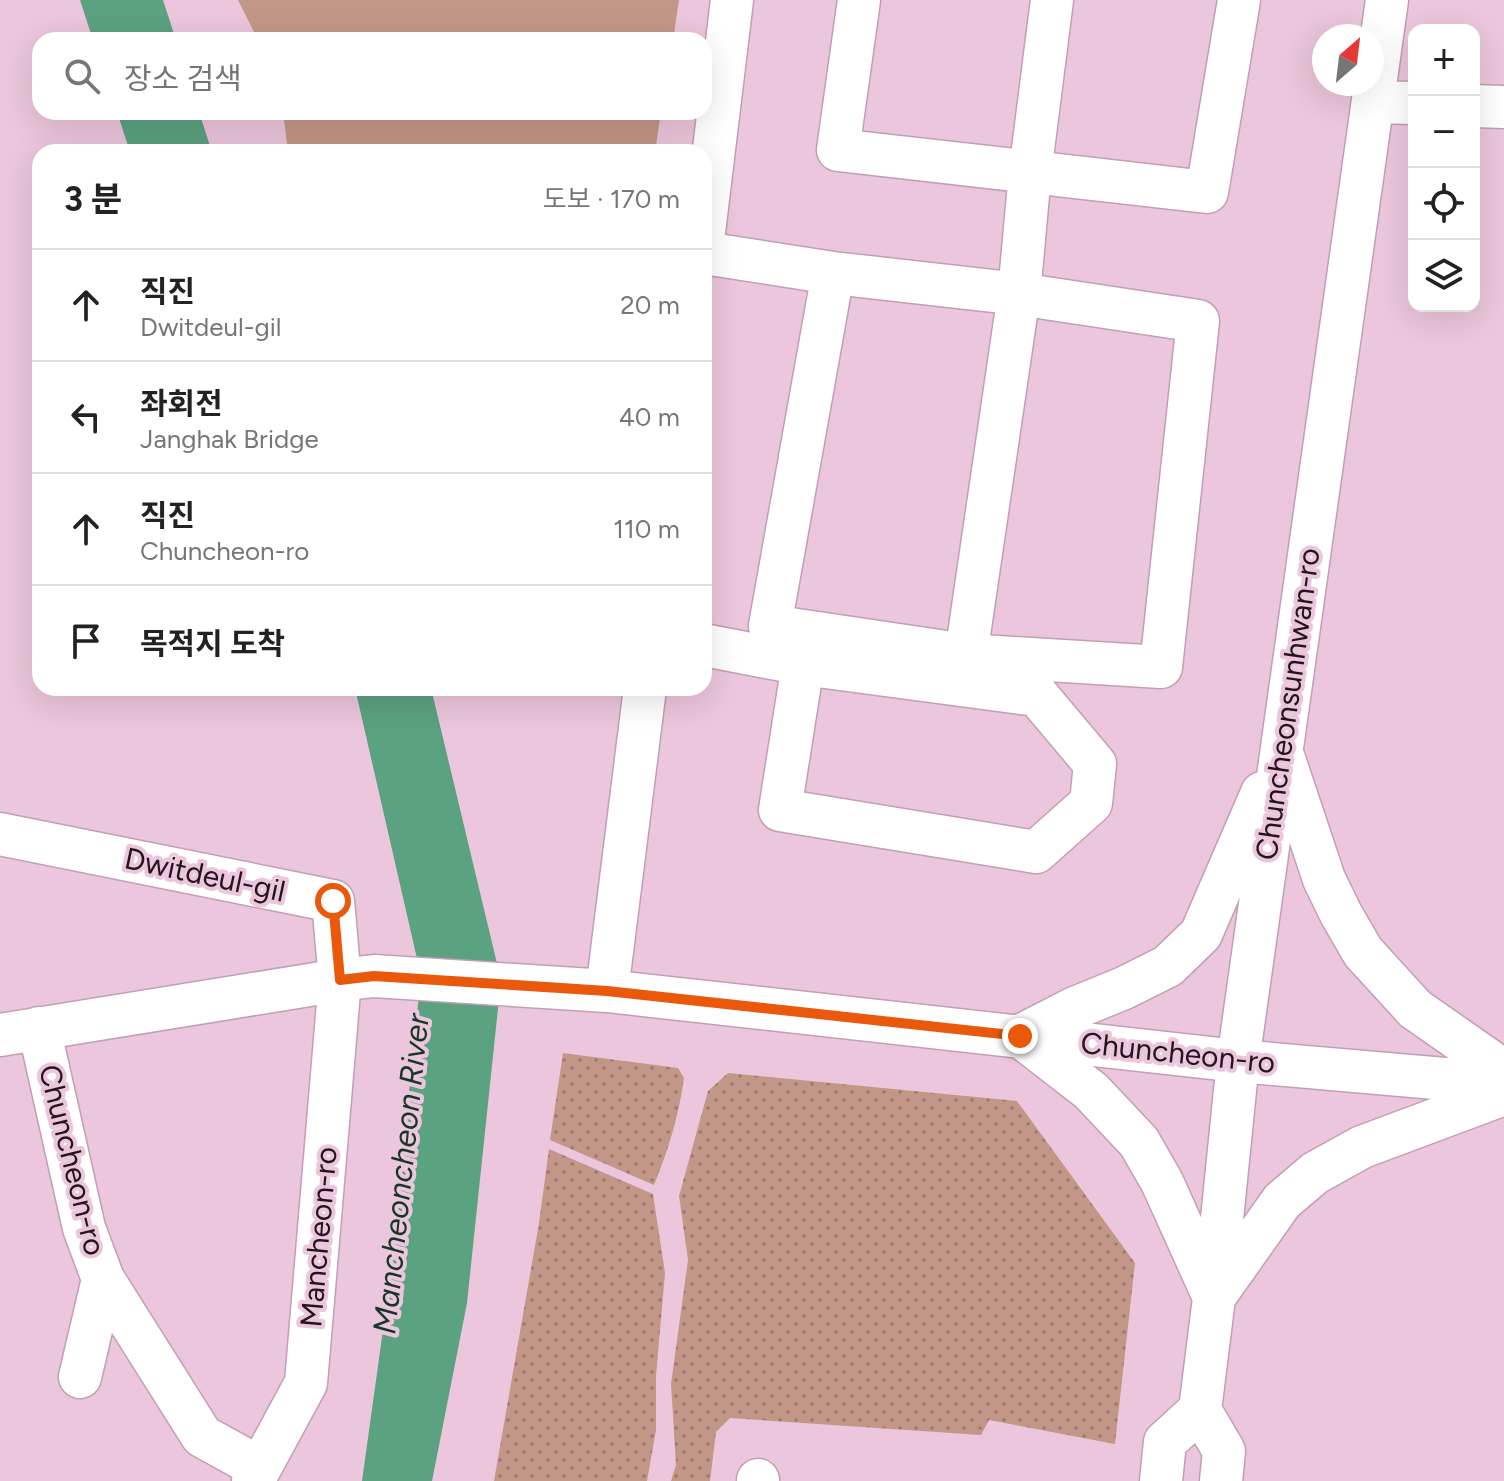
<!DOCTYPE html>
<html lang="ko">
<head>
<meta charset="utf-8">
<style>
	:root { --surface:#fff; --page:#f2f2f2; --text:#222; --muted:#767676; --line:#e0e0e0 }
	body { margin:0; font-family:Figtree,"Noto Sans KR",sans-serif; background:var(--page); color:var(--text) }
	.controls { position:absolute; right:24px; top:24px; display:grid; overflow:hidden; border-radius:16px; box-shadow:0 8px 32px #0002 }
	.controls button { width:72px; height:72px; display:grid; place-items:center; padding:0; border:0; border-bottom:2px solid var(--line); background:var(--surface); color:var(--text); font:40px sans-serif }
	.compass { position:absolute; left:1312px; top:24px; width:72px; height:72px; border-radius:50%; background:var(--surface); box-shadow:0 8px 32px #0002; rotate:28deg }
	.stop { position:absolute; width:24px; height:24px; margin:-18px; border:6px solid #ea580c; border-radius:50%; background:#fff }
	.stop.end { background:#ea580c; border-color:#fff; box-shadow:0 2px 8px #0008 }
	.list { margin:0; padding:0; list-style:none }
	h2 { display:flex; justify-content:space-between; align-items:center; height:104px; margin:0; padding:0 32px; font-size:34px }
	h2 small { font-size:26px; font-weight:400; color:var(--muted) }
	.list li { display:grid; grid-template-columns:52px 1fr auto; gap:24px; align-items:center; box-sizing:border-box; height:112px; padding:0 32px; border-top:2px solid var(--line) }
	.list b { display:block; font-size:30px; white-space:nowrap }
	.list p { margin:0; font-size:26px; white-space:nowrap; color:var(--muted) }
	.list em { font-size:26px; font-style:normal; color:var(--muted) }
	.icon { flex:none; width:44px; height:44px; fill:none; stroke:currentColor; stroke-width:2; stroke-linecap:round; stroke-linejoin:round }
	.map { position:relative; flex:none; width:1504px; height:1481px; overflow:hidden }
	.search { position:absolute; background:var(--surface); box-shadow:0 8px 32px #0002; left:32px; top:32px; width:680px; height:88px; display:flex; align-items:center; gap:20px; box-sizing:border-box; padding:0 28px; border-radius:24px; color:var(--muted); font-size:30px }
	.panel { position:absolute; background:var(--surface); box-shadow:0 8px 32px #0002; left:32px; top:144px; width:680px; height:552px; border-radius:24px }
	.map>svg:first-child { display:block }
	.grass { fill:url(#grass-dots) }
	.park { fill:#c39787 }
	.water { fill:#5ba280 }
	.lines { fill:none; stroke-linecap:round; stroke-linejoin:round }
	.minor-casing { stroke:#c39eb4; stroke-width:45 }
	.minor { stroke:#fff; stroke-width:42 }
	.route { stroke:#ea580c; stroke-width:10 }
	.labels { text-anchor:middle; stroke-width:8; stroke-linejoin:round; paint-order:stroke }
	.street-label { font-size:30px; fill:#22151d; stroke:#ecc6dc }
	.water-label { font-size:32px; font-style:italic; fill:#163728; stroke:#ecc6dc }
</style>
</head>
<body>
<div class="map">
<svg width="1504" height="1481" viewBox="0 0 1504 1481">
	<defs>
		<pattern id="grass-dots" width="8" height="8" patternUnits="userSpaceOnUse" patternTransform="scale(2)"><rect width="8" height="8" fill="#c39787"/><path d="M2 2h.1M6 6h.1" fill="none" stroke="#9e7a6e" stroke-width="1.8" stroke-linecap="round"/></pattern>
	</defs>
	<rect width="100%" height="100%" fill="#ecc6dc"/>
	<path class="grass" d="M563 1053 678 1068 684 1078C679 1115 668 1151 654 1185L550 1140Z
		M728 1073 1017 1101 1135 1263 1115 1444 989 1420 981 1435 730 1418 716 1432 710 1481H671L676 1465 671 1384 688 1260 679 1196 708 1091Z
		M549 1149 653 1194 665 1273 656 1376V1430L647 1481H494L539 1223Z"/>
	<path class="park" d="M238 0H679L673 40H258Z
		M283 112H661L655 152H288Z"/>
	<path class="water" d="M80 0H163L176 40H93Z
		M117 112H199L212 152H130Z
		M355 688H431L501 980 467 1303 432 1481H362L388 1294 421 976Z"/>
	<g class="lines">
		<g class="minor-casing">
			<path id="minor" d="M859 0 838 150 1207 192 1239 0
				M1373 102 1414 103
				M1474 106 1504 107
				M704 232 732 0
				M704 253 833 273 1019 294 1198 321 1161 667 966 655 770 626 833 273
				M704 645 803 664 1037 695 1095 764 1091 803 1036 852 780 810 803 664
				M966 655 1019 294 1030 173 1052 0
				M1284 759 1324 879 1341 914 1363 952 1415 1009 1504 1071
				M0 834 333 901 340 980 306 1383 253 1481
				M607 991 645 688
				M39 1028 84 1228 103 1279 202 1436 260 1468
				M0 1035 340 980 374 976 607 991 1238 1061 1504 1084
				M1217 1293 1282 1201 1315 1173 1362 1147 1504 1094
				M1213 1295 1162 1182 1139 1142 1091 1091 1020 1036 1075 1008 1124 988 1168 966 1201 934 1262 793
				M80 1377 103 1279
				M758 1481V1480
				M1161 1481 1165 1442 1200 1410
				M1221 1481 1224 1451 1200 1410 1214 1298 1238 1061 1387 0"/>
		</g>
		<use href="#minor" class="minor"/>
	</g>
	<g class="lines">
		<path class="route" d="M333 901 340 980 374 976 607 991 1020 1036"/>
	</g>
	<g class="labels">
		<g class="street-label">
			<text transform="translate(1288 704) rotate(-82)" y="10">Chuncheonsunhwan-ro</text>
			<text transform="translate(205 875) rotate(12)" y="10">Dwitdeul-gil</text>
			<text transform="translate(1178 1053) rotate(6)" y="10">Chuncheon-ro</text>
			<text transform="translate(72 1160) rotate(76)" y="10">Chuncheon-ro</text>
			<text transform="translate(319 1237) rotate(-85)" y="10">Mancheon-ro</text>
		</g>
		<g class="water-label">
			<text transform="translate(401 1174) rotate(-84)" y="11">Mancheoncheon River</text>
		</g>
	</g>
</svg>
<div class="controls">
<button>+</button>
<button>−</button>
<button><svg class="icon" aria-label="locate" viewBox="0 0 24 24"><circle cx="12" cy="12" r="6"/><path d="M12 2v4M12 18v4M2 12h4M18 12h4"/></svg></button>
<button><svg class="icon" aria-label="layers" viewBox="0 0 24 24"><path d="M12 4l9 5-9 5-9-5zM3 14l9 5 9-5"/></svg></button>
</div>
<svg class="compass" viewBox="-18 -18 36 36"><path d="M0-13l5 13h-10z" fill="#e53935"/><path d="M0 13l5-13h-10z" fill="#767676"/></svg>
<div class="stop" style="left:333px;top:901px"></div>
<div class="stop end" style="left:1020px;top:1036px"></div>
<div class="search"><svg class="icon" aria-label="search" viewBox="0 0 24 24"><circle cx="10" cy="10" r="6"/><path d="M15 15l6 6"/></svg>장소 검색</div>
<section class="panel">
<h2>3 분<small>도보 · 170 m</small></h2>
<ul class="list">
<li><svg class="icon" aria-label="ahead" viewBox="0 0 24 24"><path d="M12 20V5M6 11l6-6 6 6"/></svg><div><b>직진</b><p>Dwitdeul-gil</p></div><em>20 m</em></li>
<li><svg class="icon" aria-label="left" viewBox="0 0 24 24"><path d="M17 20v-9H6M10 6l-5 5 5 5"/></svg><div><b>좌회전</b><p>Janghak Bridge</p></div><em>40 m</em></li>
<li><svg class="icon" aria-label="ahead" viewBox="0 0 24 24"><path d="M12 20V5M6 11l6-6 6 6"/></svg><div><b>직진</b><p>Chuncheon-ro</p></div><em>110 m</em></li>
<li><svg class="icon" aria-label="arrive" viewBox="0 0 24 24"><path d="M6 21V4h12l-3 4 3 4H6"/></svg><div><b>목적지 도착</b></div></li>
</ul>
</section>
</div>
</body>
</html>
